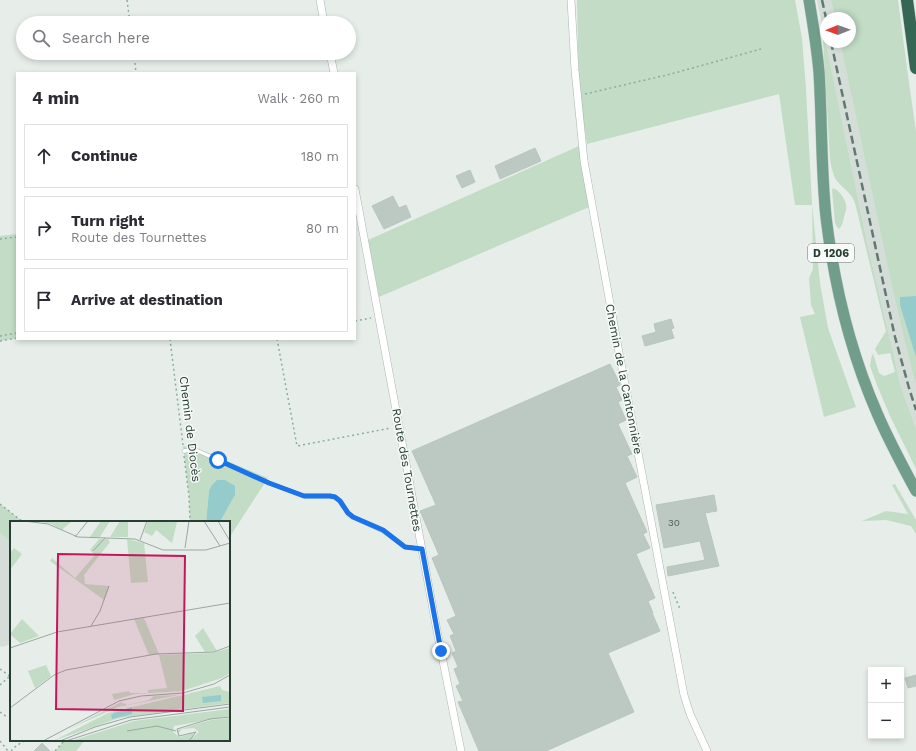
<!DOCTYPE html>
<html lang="en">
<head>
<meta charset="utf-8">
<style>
	:root { --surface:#fff; --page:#f2f2f3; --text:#2b2b33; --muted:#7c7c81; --line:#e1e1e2 }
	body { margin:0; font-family:"Work Sans",sans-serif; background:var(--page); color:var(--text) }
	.controls { position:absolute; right:12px; bottom:12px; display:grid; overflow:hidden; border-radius:0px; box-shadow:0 2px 6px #0003 }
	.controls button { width:36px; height:36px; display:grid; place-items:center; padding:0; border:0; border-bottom:1px solid var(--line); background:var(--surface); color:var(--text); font:20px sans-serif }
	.compass { position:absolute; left:820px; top:12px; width:36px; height:36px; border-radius:50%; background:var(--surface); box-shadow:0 2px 6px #0003; rotate:269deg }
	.stop { position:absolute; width:12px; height:12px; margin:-9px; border:3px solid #1a73e8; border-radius:50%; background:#fff }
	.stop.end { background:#1a73e8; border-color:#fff; box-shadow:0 1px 4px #0008 }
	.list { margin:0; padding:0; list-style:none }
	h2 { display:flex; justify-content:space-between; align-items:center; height:52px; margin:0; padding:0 16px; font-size:17px }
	h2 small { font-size:13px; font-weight:400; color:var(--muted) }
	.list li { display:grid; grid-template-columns:26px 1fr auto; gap:12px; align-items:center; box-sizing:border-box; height:64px; margin:0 8px 8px; padding:0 8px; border:1px solid var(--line); border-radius:0px }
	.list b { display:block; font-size:15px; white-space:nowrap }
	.list p { margin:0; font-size:13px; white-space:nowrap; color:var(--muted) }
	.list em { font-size:13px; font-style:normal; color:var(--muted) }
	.icon { flex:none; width:22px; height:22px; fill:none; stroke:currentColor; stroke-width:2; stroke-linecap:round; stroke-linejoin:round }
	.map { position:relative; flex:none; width:916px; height:751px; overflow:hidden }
	.search { position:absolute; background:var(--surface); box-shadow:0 2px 6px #0003; left:16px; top:16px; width:340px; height:44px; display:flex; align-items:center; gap:10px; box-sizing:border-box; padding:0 14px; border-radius:22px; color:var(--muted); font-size:15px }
	.panel { position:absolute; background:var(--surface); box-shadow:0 2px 6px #0003; left:16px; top:72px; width:340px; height:268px; border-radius:0px }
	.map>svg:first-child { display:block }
	.built { fill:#d5ddd8 }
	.green { fill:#c2dcc5 }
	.water { fill:#95cccb }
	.building { fill:#bcc8c2; stroke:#b9c7bf }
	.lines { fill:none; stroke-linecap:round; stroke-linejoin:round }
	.service-casing { stroke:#aab6af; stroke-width:4.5 }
	.minor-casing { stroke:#aab6af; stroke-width:8 }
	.primary-casing { stroke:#c3c9c6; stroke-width:12 }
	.motorway-casing { stroke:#c3c9c6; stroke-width:13 }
	.path { stroke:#8bad9d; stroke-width:1.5; stroke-dasharray:2 3; stroke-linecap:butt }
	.service { stroke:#fff; stroke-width:3.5 }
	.minor { stroke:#fff; stroke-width:7 }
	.primary { stroke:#709e8b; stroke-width:11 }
	.motorway { stroke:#366755; stroke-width:12 }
	.rail { stroke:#62796f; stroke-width:2.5; stroke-dasharray:8 4; stroke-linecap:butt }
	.route { stroke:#1a73e8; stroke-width:5 }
	.labels { text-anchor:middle; stroke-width:3; stroke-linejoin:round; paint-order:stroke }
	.number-label { font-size:10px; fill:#4c6058 }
	.shield { fill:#f7faf8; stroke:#65766f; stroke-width:1 }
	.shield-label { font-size:11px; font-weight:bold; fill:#273e34 }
	.street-label { font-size:12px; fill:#273e34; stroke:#f7faf8 }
	.inset-road { fill:none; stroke:#9aa8a1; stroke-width:1 }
	.view { fill:#c2185b; fill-opacity:0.15; stroke:#c2185b; stroke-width:2 }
	.inset-edge { fill:none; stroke:#273e34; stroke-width:2 }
</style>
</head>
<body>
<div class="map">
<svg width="916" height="751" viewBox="0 0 916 751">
	<rect width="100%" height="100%" fill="#e7eee9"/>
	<path class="built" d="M817 0H831L835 18H826V42H840L892 287 906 347 916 386V429L900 384 894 356 868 247Z
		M0 533 11 542V641L8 645 2 647 0 646Z"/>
	<path class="green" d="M577 0H795L802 38 806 89 812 204 820 283 828 328 856 407 824 417 800 317 815 314 811 305 809 278 813 269 812 205H795L779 94 587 144 579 88Z
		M831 0H898L909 83 916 131V386L906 347 892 287 840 42H850V18H835Z
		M822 24 868 247 894 356 900 384 916 429V469L890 416 877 385 870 366 871 359 873 353 879 373 884 376 895 372 890 353 878 355 875 349 886 331 855 203C850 190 841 188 835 178 832 172 831 165 830 159Z
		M579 146 589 207 379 297 368 240Z
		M833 188C839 190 845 198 846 205 847 209 845 213 844 217 843 222 842 226 839 229L837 227 835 223 832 190Z
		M17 234V338L0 341V236Z
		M183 446H191L268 478 229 538V522H220L235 495 209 491 206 522H190L189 496Z
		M895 484 916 520V534L911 526 886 520 862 521 886 511 908 514 892 485Z
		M0 504 23 522H11V542L0 533Z
		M65 740H85L76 751H55Z"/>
	<path class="water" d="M916 296V357L900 305V297Z
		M217 480H225L235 486V495L220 522H206L209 491 212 485Z"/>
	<path class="building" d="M535 148 541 161 500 179 495 166Z
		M470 170 475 182 462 188 456 176Z
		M393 196 399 208 406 205 411 217 384 229 372 206Z
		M671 319 674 328 671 329 674 338 645 346 642 336 656 332 654 324Z
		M610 364 620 384V385L616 387 622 400 618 402 626 420 618 424 632 454 627 456 637 477 625 483 647 532 643 534 650 548 636 554 655 598 648 601 653 613H652L660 631 608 653 634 712 546 751H479L458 702 463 701 456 686 460 684 454 669 458 667 452 653 456 651 450 636 454 634 447 620 456 616 432 558 439 555 420 511 436 505 412 451Z
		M714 495 717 511 705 513 719 566 668 576 667 567 705 560 700 541 664 548 656 505Z
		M916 675V686L908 688 905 678Z
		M42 743 50 751H34Z"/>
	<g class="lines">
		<g class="service-casing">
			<path id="service" d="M184 451 192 450H196L269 483 304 496H330L335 497 340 501 348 513 353 517 383 531 405 547 422 549"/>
		</g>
		<g class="minor-casing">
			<path id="minor" d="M320 0 324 23
				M571 0 575 70 584 161 620 358 684 695 690 714 707 751
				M330 53 334 73
				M355 189 438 636 461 751"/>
		</g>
		<g class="primary-casing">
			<path id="primary" d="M809 0C813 24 817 48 819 72 822 120 821 169 826 217 834 284 850 351 877 413 888 439 902 465 916 491"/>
		</g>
		<g class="motorway-casing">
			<path id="motorway" d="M907 0 916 68"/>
		</g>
		<path class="path" d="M127 0 130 23
			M134 53 136 73
			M585 94 671 74 761 49
			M0 239 17 237
			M355 321 371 318
			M0 336 17 333
			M170 339 183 445
			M277 339 297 446 391 428
			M0 341 17 338
			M184 456 189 496 190 522
			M0 504 23 522
			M673 592 680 609
			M0 669 11 677
			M0 685 9 677
			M0 712 7 717
			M0 741 8 751
			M11 751 16 746 26 740
			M55 751 65 740"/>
		<use href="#service" class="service"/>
		<use href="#minor" class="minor"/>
		<use href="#primary" class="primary"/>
		<use href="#motorway" class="motorway"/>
		<path class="rail" d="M822 0 826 18
			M831 42 895 337 909 388 916 410"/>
	</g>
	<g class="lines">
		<path class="route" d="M218 460 269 483 304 496H330L335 497 340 501 348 513 353 517 383 530 405 547 422 549 441 651"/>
	</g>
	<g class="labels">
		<g class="number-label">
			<text x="674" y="526">30</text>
		</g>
		<rect class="shield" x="808" y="244" width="46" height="18" rx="3"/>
		<g class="shield-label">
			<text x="831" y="257">D 1206</text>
		</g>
		<g class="street-label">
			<text transform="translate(624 379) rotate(79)" y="4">Chemin de la Cantonnière</text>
			<text transform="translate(190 429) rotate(83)" y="4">Chemin de Diocès</text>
			<text transform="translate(407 470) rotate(80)" y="4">Route des Tournettes</text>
		</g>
	</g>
	<g transform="translate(10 521)">
		<rect width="220" height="220" fill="#e7eee9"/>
		<path d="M26 0H62L52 9 41 3ZM91 0H100L90 16H80ZM110 0H118V16H100ZM138 0 167 1 162 22 146 9 142 15 134 11ZM89 18H98L100 21 74 54 75 63 99 65 94 79 40 40 42 37 65 57 85 34 80 29ZM117 18 134 22 138 61 121 62ZM4 27 12 33 0 49V32ZM134 97 149 133 139 134 124 98ZM12 98 29 115 10 122 0 113ZM193 107 207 130 195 131 185 115ZM220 127V152L212 157 172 170 125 173 104 179 102 173 119 170 120 172H138V169L157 167 149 134 203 132ZM36 144 41 155 25 167 18 150ZM210 165 212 169 220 171V182L109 197 43 220 98 192ZM169 174 108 186 59 208 111 181 113 182 110 185 114 182 117 184 139 179 144 175ZM220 188V195L164 205 163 211 170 216 184 212 182 217 189 211 184 207 172 208 168 213 167 209 201 199 220 197V220H61L124 200Z" fill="#c2dcc5"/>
		<path d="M211 174V180L193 182 192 176ZM122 186V193L102 198 101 194 104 192Z" fill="#95cccb"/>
		<path class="inset-road" d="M14 0 38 3 68 16 125 18 153 29H196L220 22M194 0 210 25M208 0 220 20M65 16 78 0M130 19 137 0M175 27 179 0M83 30 95 17M81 105 90 90 99 65M0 127 47 111 220 82M0 187 44 154 56 149 146 133 204 131 220 125M117 210 147 205 166 210M33 220 109 180 131 175 173 172 204 163 220 154M50 220 85 206 120 196 220 183M56 220 121 199 220 186M179 220 186 211 169 215 167 208 200 198 220 196"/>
		<path class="view" d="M48 33 175 35 173 190 46 188Z"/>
		<rect width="220" height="220" class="inset-edge"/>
	</g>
</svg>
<div class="controls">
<button>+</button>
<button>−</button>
</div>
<svg class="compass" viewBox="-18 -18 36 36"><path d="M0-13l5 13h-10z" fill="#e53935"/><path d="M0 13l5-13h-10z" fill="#7c7c81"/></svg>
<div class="stop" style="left:218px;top:460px"></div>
<div class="stop end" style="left:441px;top:651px"></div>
<div class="search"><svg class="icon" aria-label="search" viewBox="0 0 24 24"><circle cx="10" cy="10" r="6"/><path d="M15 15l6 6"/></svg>Search here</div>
<section class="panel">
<h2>4 min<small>Walk · 260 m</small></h2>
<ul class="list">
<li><svg class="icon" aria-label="ahead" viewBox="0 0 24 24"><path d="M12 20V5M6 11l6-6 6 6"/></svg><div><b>Continue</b></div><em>180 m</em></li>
<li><svg class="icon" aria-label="right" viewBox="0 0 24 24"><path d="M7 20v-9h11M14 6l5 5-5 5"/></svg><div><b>Turn right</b><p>Route des Tournettes</p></div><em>80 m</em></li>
<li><svg class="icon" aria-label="arrive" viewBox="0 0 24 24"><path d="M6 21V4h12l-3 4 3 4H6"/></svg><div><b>Arrive at destination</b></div></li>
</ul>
</section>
</div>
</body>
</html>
